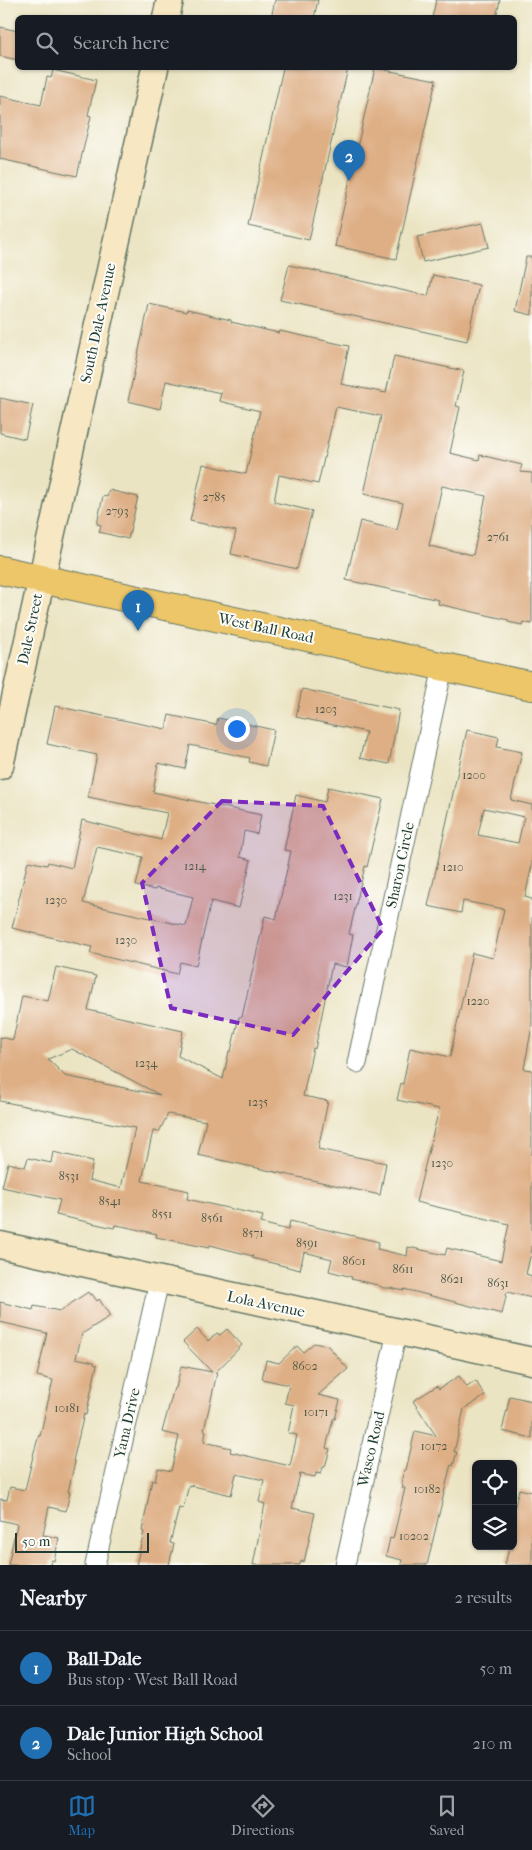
<!DOCTYPE html>
<html lang="en">
<head>
<meta charset="utf-8">
<style>
	:root { --surface:#171b24; --page:#242831; --text:#f1f3f6; --muted:#9ea1a6; --line:#363941; --accent:#1f6fb2 }
	body { margin:0; font-family:"IM FELL French Canon",serif; background:var(--page); color:var(--text) }
	.controls { position:absolute; right:15px; bottom:15px; display:grid; overflow:hidden; border-radius:8px; box-shadow:0 1px 4px #0004 }
	.controls button { width:45px; height:45px; display:grid; place-items:center; padding:0; border:0; border-bottom:1px solid var(--line); background:var(--surface); color:var(--text); font:25px sans-serif }
	.scale { position:absolute; left:15px; bottom:12px; width:134px; box-sizing:border-box; padding-left:5px; border:2px solid #1f3d34; border-top:0; font-size:14px; line-height:18px; white-space:nowrap; color:#1f3d34; -webkit-text-stroke:4px #fdfcf7; paint-order:stroke }
	.you { position:absolute; left:236px; top:728px; width:18px; height:18px; margin:-12px; border:4px solid #fff; border-radius:50%; background:#1a73e8; box-shadow:0 0 0 8px #1a73e833 }
	.badge { display:grid; place-items:center; width:32px; height:32px; border-radius:50%; background:var(--accent); color:#fff; font-size:16px; font-weight:700 }
	.pin { position:absolute; translate:-50% -41px; filter:drop-shadow(0 1px 2px #0008) }
	.pin::after { content:''; position:absolute; top:26px; width:18px; height:15px; background:inherit; clip-path:polygon(0 0,100% 0,50% 100%) }
	.list { margin:0; padding:0; list-style:none }
	h2 { display:flex; justify-content:space-between; align-items:center; height:65px; margin:0; padding:0 20px; font-size:21px }
	h2 small { font-size:16px; font-weight:400; color:var(--muted) }
	.list li { display:grid; grid-template-columns:32px 1fr auto; gap:15px; align-items:center; box-sizing:border-box; height:75px; padding:0 20px; border-top:1px solid var(--line) }
	.list b { display:block; font-size:19px; white-space:nowrap }
	.list p { margin:0; font-size:16px; white-space:nowrap; color:var(--muted) }
	.list em { font-size:16px; font-style:normal; color:var(--muted) }
	.icon { flex:none; width:28px; height:28px; fill:none; stroke:currentColor; stroke-width:2; stroke-linecap:round; stroke-linejoin:round }
	.map { position:relative; flex:none; width:532px; height:1565px; overflow:hidden }
	.search { position:absolute; background:var(--surface); box-shadow:0 1px 4px #0004; left:15px; right:15px; top:15px; height:55px; display:flex; align-items:center; gap:12px; box-sizing:border-box; padding:0 18px; border-radius:8px; color:var(--muted); font-size:19px }
	.sheet { height:215px; background:var(--surface) }
	nav { display:flex; justify-content:space-around; align-items:center; box-sizing:border-box; height:70px; border-top:1px solid var(--line); background:var(--surface); font-size:14px; color:var(--muted) }
	nav a { display:grid; justify-items:center; gap:2px }
	nav .on { color:var(--accent) }
	.map>svg:first-child { display:block }
	.building { fill:#deaf85; fill-rule:evenodd }
	.lines { fill:none; stroke-linecap:round; stroke-linejoin:round }
	.street-casing { stroke:#676; stroke-width:21 }
	.secondary-casing { stroke:#676; stroke-width:29 }
	.primary-casing { stroke:#676; stroke-width:30 }
	.street { stroke:#fff; stroke-width:19 }
	.secondary { stroke:#f7e8c3; stroke-width:26 }
	.primary { stroke:#ecc669; stroke-width:28 }
	.marked { fill:#7b2cbf; fill-opacity:0.2; stroke:#7b2cbf; stroke-width:4; stroke-dasharray:10 6; stroke-linejoin:round }
	.labels { text-anchor:middle; stroke-width:4; stroke-linejoin:round; paint-order:stroke }
	.number-label { font-size:12px; fill:#4f5a48 }
	.street-label { font-size:15px; fill:#1f3d34; stroke:#fdfcf7 }
</style>
</head>
<body>
<div class="map">
<svg width="532" height="1565" viewBox="0 0 532 1565">
	<rect width="100%" height="100%" fill="#fdfcf7"/>
	<filter id="ink" filterUnits="userSpaceOnUse"><feTurbulence type="fractalNoise" baseFrequency=".02" numOctaves="2"/><feDisplacementMap in="SourceGraphic" scale="10" xChannelSelector="R" yChannelSelector="G"/><feConvolveMatrix kernelMatrix="1 2 1 2 8 2 1 2 1" color-interpolation-filters="sRGB"/></filter>
	<filter id="wash" filterUnits="userSpaceOnUse"><feTurbulence type="fractalNoise" baseFrequency=".0096" numOctaves="4" result="noise"/><feDisplacementMap in="SourceGraphic" scale="20" xChannelSelector="R" yChannelSelector="G"/><feGaussianBlur stdDeviation="1.12" result="paint"/><feColorMatrix in="noise" values="0 0 0 0 0 0 0 0 0 0 0 0 0 0 0 0 0 1.4 0 .05"/><feComposite in="paint" operator="in"/></filter>
	<g filter="url(#wash)">
		<rect width="100%" height="100%" fill="#ebe4c3"/>
		<g id="blocks">
			<path class="building" d="M275 0H318L314 18H271Z
				M436 0H500L496 18H432Z
				M0 27 18 31V60L0 56Z
				M283 68H348L309 240 248 226Z
				M375 68 436 80 396 259 335 246Z
				M53 70 96 80 88 115 91 116 77 176 0 159V96L41 105 47 77 51 78Z
				M483 223 489 247 423 262 417 237Z
				M526 257H532V315L515 311Z
				M289 265 428 296 433 275 479 285 467 341 280 300Z
				M149 304 186 312 187 310 231 320V322L279 333 280 331 349 346 341 384 386 393 394 356 464 371 456 406 460 407 450 453 479 460 480 455 522 465 520 472 532 473V624L523 622 522 625 508 622 509 620 438 604 439 600 346 580 360 521 397 530 403 503 364 494 381 416 336 407 318 484 279 475 274 502 312 511 297 569 231 554 236 531 190 521 203 464 246 474 260 411 219 401 221 393 166 381 160 409 128 401ZM442 486 486 496 473 555 429 546Z
				M0 398 33 405 25 439 0 433Z
				M109 490 138 497 128 539 99 532 101 525 97 524 103 496 107 497Z
				M302 689 399 710 389 764 360 758 366 732 296 717Z
				M55 706 166 729 169 715 216 725 218 718 274 730 266 766 249 762 250 758 190 745 185 769 158 763 153 792 261 815 257 834 244 831 240 857 251 860 239 908 211 901 196 966 180 962 177 974 90 953 92 947 12 928 28 861 47 865 48 862 72 868 82 820 161 840 167 813 88 797 97 755 47 744ZM97 847 143 857 136 886 155 890 156 888 193 897 186 926 83 903Z
				M467 730 499 737 497 747 522 752 511 800 532 805V865L525 897 532 899V1026L524 1069 532 1070V1249L526 1274 532 1276V1298L507 1292 502 1314 404 1289V1291L390 1288H383L378 1285 351 1279 352 1277 329 1271 332 1259 304 1252 300 1270 252 1258 253 1256 210 1245 209 1248 156 1237 157 1234 122 1226 115 1225 114 1228 56 1215 60 1200 2 1187 8 1163 25 1167 28 1158 51 1163 53 1152 93 1161 89 1180 121 1188 135 1128 0 1101V1037L13 1040 22 996 48 1001 56 967 96 976 88 1010 183 1031 178 1056 223 1079 229 1051H231L239 1017H242L265 916 276 919 291 851 284 850 296 795 325 802 328 787 383 799 367 867 365 866 349 934 353 935 347 967 332 964 315 1049 313 1048 303 1096 328 1101 318 1149 386 1163 380 1195 198 1155 206 1121 168 1114 159 1132 153 1131 142 1181 189 1191 187 1199 263 1216 261 1223 288 1230 290 1221 379 1242 377 1249 407 1256 408 1247 445 1255 447 1248 501 1261 509 1224 416 1202 439 1109 397 1100 401 1083 403 1084 410 1048 450 1057 472 953 493 958 504 909 463 901 461 913 428 906ZM484 808 524 817 518 843 478 835ZM72 1049 160 1095 65 1076 48 1059Z
				M88 1292 90 1295 92 1294 97 1301 99 1299 110 1316 82 1334 76 1358 94 1362V1364L97 1365 86 1415 84 1414 73 1461 75 1462 68 1492H70L66 1511 49 1507 43 1535 59 1538 54 1561 51 1560 50 1565H8L17 1524 0 1520V1499L7 1500 10 1487 25 1490 34 1452 39 1435 40 1436 53 1380 37 1376 47 1333 0 1322V1302L33 1310 34 1306 60 1311Z
				M197 1329 208 1341 217 1333 220 1335 227 1329 242 1345 215 1373H217L204 1430 206 1431 204 1442 231 1448 230 1452 290 1466 297 1435 288 1433 294 1405 285 1403 289 1385 262 1379 266 1360 279 1363 297 1346 303 1352 314 1343 328 1346 348 1369 318 1395 340 1400 335 1419H333L326 1448 330 1449 325 1467H323L321 1474 316 1473 315 1477 300 1474 292 1508 315 1513 304 1562 301 1561 300 1565H253L265 1504 259 1502 264 1480 236 1474 231 1495 189 1485 183 1509 179 1508 170 1543 174 1544 169 1565H136L144 1532 142 1531 152 1480 155 1481 158 1468 171 1471 179 1436 162 1432 174 1388H176L181 1366 212 1372 183 1342Z
				M459 1376 467 1387 476 1381 485 1396 464 1409 454 1452H457L453 1466 451 1465 450 1468 427 1565H401L402 1560 386 1556 390 1538 393 1539 405 1488H402L403 1484 401 1483 404 1470H406L415 1431 436 1436 413 1401 437 1386 439 1389Z
				M510 1396 532 1401V1438L502 1431Z
				M519 1489 532 1492V1565H505L509 1548 513 1549V1514Z"/>
		</g>
	</g>
	<g filter="url(#ink)">
		<use href="#blocks" fill-opacity="0" stroke="#676" stroke-width="1"/>
		<g class="lines">
			<g class="street-casing">
				<path id="street" d="M357 1063 443 667
					M95 1565 159 1281
					M345 1565 397 1332"/>
			</g>
			<g class="secondary-casing">
				<path id="secondary" d="M166 18 170 0
					M0 766 155 68
					M0 1245 532 1361"/>
			</g>
			<g class="primary-casing">
				<path id="primary" d="M0 570 532 686"/>
			</g>
			<use href="#street" class="street"/>
			<use href="#secondary" class="secondary"/>
			<use href="#primary" class="primary"/>
		</g>
	</g>
	<path class="marked" d="M222 801 323 806 383 929 293 1035 171 1008 142 883Z"/>
	<g class="labels">
		<g class="number-label">
			<text x="214" y="501">2785</text>
			<text x="117" y="515">2793</text>
			<text x="498" y="541">2761</text>
			<text x="326" y="713">1203</text>
			<text x="474" y="779">1200</text>
			<text x="195" y="870">1214</text>
			<text x="453" y="871">1210</text>
			<text x="343" y="900">1231</text>
			<text x="56" y="904">1230</text>
			<text x="126" y="944">1230</text>
			<text x="478" y="1005">1220</text>
			<text x="146" y="1067">1234</text>
			<text x="258" y="1106">1235</text>
			<text x="442" y="1167">1230</text>
			<text x="69" y="1180">8531</text>
			<text x="110" y="1205">8541</text>
			<text x="162" y="1218">8551</text>
			<text x="212" y="1222">8561</text>
			<text x="253" y="1237">8571</text>
			<text x="307" y="1247">8591</text>
			<text x="354" y="1265">8601</text>
			<text x="403" y="1273">8611</text>
			<text x="452" y="1283">8621</text>
			<text x="498" y="1287">8631</text>
			<text x="305" y="1370">8602</text>
			<text x="67" y="1412">10181</text>
			<text x="316" y="1416">10171</text>
			<text x="434" y="1450">10172</text>
			<text x="427" y="1493">10182</text>
			<text x="414" y="1540">10202</text>
		</g>
		<g class="street-label">
			<text transform="translate(98 323) rotate(-78)" y="5">South Dale Avenue</text>
			<text transform="translate(266 628) rotate(12)" y="5">West Ball Road</text>
			<text transform="translate(30 629) rotate(-78)" y="5">Dale Street</text>
			<text transform="translate(400 865) rotate(-78)" y="5">Sharon Circle</text>
			<text transform="translate(266 1304) rotate(12)" y="5">Lola Avenue</text>
			<text transform="translate(127 1423) rotate(-77)" y="5">Yana Drive</text>
			<text transform="translate(371 1449) rotate(-77)" y="5">Wasco Road</text>
		</g>
	</g>
</svg>
<div class="controls">
<button><svg class="icon" aria-label="locate" viewBox="0 0 24 24"><circle cx="12" cy="12" r="6"/><path d="M12 2v4M12 18v4M2 12h4M18 12h4"/></svg></button>
<button><svg class="icon" aria-label="layers" viewBox="0 0 24 24"><path d="M12 4l9 5-9 5-9-5zM3 14l9 5 9-5"/></svg></button>
</div>
<div class="scale">50 m</div>
<div class="you"></div>
<div class="pin badge" style="left:138px;top:631px">1</div>
<div class="pin badge" style="left:349px;top:181px">2</div>
<div class="search"><svg class="icon" aria-label="search" viewBox="0 0 24 24"><circle cx="10" cy="10" r="6"/><path d="M15 15l6 6"/></svg>Search here</div>
</div>
<section class="sheet">
<h2>Nearby<small>2 results</small></h2>
<ul class="list">
<li><span class="badge">1</span><div><b>Ball-Dale</b><p>Bus stop · West Ball Road</p></div><em>50 m</em></li>
<li><span class="badge">2</span><div><b>Dale Junior High School</b><p>School</p></div><em>210 m</em></li>
</ul>
</section>
<nav>
<a class="on"><svg class="icon" aria-label="map" viewBox="0 0 24 24"><path d="M3 6l6-2 6 2 6-2v14l-6 2-6-2-6 2zM9 4v14M15 6v14"/></svg>Map</a>
<a><svg class="icon" aria-label="directions" viewBox="0 0 24 24"><path d="M12 3l9 9-9 9-9-9zM9 14v-3h6M13 9l2 2-2 2"/></svg>Directions</a>
<a><svg class="icon" aria-label="saved" viewBox="0 0 24 24"><path d="M7 4h10v16l-5-4-5 4z"/></svg>Saved</a>
</nav>
</body>
</html>
